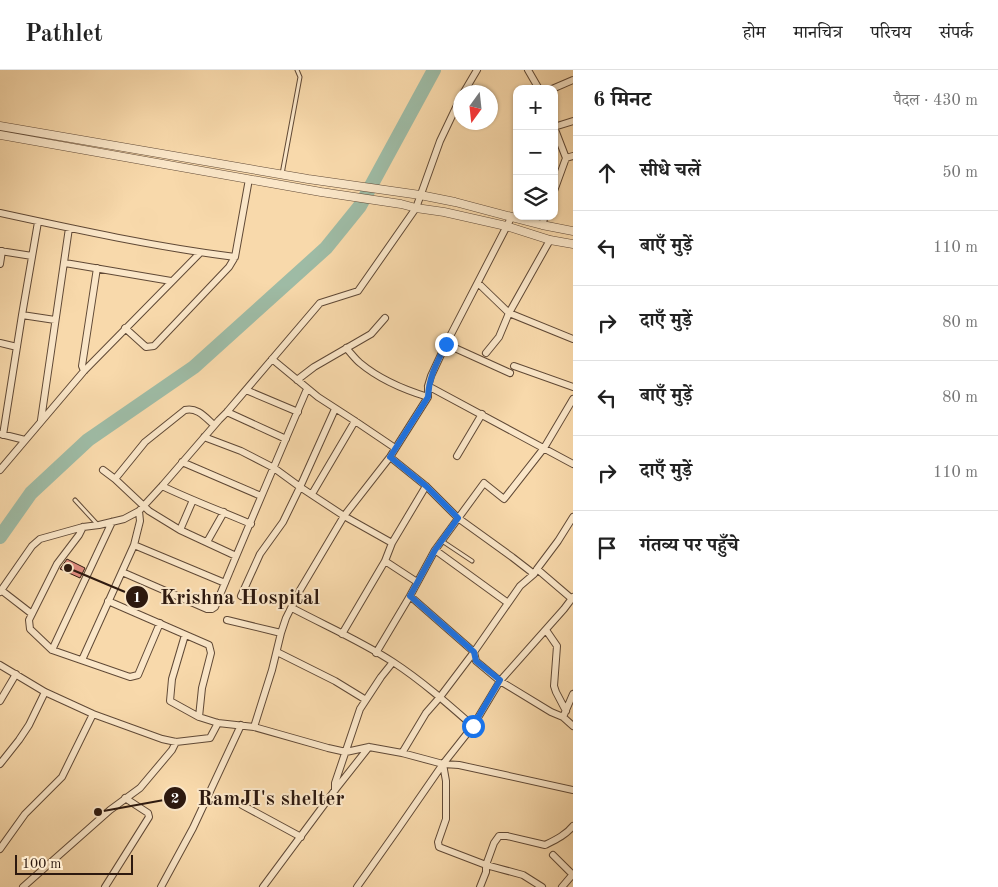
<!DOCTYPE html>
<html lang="hi">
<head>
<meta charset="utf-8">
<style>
	:root { --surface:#fff; --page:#f6f6f6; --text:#222; --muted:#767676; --line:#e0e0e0 }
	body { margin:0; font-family:"Old Standard TT","Noto Serif Devanagari",serif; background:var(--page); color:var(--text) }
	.controls { position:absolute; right:15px; top:15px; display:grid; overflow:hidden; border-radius:10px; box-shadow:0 1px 4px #0004 }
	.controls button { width:45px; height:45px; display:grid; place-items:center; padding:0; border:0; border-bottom:1px solid var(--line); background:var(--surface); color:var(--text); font:25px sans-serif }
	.compass { position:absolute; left:453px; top:15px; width:45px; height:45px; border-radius:50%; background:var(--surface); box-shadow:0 1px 4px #0004; rotate:195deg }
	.scale { position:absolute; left:15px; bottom:12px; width:118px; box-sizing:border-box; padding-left:5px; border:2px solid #2d190f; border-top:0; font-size:14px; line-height:18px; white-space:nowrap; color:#2d190f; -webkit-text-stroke:4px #fae6c8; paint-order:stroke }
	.stop { position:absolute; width:15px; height:15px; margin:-11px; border:4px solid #1a73e8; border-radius:50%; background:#fff }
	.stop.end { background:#1a73e8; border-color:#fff; box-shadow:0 1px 5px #0008 }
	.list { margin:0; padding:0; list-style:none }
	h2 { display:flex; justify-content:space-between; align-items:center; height:65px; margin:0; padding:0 20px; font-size:21px }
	h2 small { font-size:16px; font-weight:400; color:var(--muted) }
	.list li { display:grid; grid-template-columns:32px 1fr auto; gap:15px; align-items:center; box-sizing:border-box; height:75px; padding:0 20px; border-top:1px solid var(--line) }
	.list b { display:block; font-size:19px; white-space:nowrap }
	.list em { font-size:16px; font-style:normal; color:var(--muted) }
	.icon { flex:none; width:28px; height:28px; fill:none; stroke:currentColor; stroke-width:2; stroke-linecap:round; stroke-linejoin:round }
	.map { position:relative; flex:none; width:573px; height:817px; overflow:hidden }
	header { display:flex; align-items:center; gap:30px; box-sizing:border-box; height:70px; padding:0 25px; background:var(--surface); border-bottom:1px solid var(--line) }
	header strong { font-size:24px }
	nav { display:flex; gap:28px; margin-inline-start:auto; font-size:18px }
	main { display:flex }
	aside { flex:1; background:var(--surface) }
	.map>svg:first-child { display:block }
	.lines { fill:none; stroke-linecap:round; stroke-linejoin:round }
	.river { stroke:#9ebba5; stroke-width:14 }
	.building { fill:#de8b7e; stroke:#2d190f }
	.service-casing { stroke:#604936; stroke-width:5 }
	.minor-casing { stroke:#604936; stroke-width:8 }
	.tertiary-casing { stroke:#604936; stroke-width:9 }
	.service { stroke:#fae6c8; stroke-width:3 }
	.minor { stroke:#fae6c8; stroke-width:6 }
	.tertiary { stroke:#fae6c8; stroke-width:8 }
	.route { stroke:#1a73e8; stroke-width:6 }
	.leader { fill:none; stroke:#2d190f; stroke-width:2 }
	.callout-dot { fill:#2d190f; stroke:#fae6c8; stroke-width:2 }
	.mark-label { font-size:15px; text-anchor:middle; font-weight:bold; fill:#fff }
	.callout-label { font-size:21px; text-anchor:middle; font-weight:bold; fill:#2d190f; stroke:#fae6c8; stroke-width:4; stroke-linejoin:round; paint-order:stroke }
</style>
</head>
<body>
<header>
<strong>Pathlet</strong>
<nav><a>होम</a><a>मानचित्र</a><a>परिचय</a><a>संपर्क</a></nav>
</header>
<main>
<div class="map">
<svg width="573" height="817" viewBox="0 0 573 817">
	<rect width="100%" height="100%" fill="#f8d9ab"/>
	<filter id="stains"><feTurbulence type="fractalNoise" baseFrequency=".004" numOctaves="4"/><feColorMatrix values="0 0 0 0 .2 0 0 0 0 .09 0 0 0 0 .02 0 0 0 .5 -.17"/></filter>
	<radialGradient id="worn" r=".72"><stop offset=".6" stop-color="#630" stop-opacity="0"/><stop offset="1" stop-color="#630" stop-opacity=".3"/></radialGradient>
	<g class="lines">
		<path class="river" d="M0 467 31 423 88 370 194 297 326 178 360 136 434 0"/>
	</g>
	<path class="building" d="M67 489 85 498 80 508 60 499Z"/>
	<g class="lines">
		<g class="service-casing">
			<path id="service" d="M282 104 300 7 297 0
				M75 430 98 455
				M442 471 472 491"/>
		</g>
		<g class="minor-casing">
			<path id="minor" d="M528 0 539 19
				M552 19 573 10
				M464 22 477 0
				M554 57 566 88
				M554 57 573 51
				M554 121 566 88 573 86
				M0 143C78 160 156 177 235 187
				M542 155 545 146
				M0 181 32 186
				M65 193 171 211
				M0 194 2 181
				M478 213 509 243 573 269
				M22 245 55 250
				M125 258 146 277 154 276 229 197 235 187 249 109
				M0 273 17 277
				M446 274 510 303
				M346 278C351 283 355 289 360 293 379 309 405 320 428 327
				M486 283 499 267 509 243 550 170
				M272 289 318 327 355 351 395 378
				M514 296 573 317
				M84 301 82 296 97 198
				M297 310 314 297 371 264 385 248
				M428 316 573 394
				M246 320 298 342
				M227 342 286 369
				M41 350 69 158
				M1 364 25 370
				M3 365 22 245 38 152
				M204 367 241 381 274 398 300 417 344 446 392 473 385 491 342 564
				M457 386 482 344
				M390 387 426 416 458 448 512 487 534 504
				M182 392 261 426
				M0 400 84 301 200 183
				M103 400 115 409 149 441 180 460 236 486
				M115 409 145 372 185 340C197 337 205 347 214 355
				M162 416C191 430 221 441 251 454
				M312 424 355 351
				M83 457 79 465 57 494 29 550 30 559 52 580 130 607 138 605 160 553
				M180 460 193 430
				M207 472 224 442
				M392 473 426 416
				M134 475 225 513
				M435 480 508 533
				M385 491 417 512
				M537 499 572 529
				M122 502 207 539H212L215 537C245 464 276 392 307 319
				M1 520 32 544
				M0 522 32 476 40 469 83 457 99 455 124 449 139 441 162 416 219 350 227 342 320 233 358 221 416 138 440 71 460 29
				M241 526 260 484 283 452 300 417 335 339
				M410 526 474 582 476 591 500 611 551 642 563 647
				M108 531 209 575 211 583 202 618 199 647
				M292 538C326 556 361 571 393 592 422 611 448 634 473 656
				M227 550 281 563
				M546 560 557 576 554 616 556 622 566 641
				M185 565 172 609 170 631 199 647 218 653 254 657 328 678 346 682 369 677 402 683 443 694 459 695 573 720
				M52 580 112 452
				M277 582 335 611 366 630
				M376 583 410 526 435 480 484 413 504 429 544 378 573 329
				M82 590 134 475 140 451 139 441
				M0 595 45 622 93 644 162 669 176 672 210 668 218 653
				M573 624 563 647 573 656
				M0 631 16 604
				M254 657 272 600 281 563 286 548 300 520 344 446 390 387 428 327V316L431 306 446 274 511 148
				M402 683 426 643 440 627 474 582 520 516 534 504 537 499 558 471 573 447
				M0 694 19 670 29 655 45 622
				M443 694 446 711V749L438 772 439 777 486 795 523 805 542 817
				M335 720V713L360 639 381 607 393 592
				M242 735 301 767
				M0 779 25 744 62 707 93 644
				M553 785 573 805
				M23 817 110 740 140 718 172 680 176 672
				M105 817 149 747 148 743 125 728
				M161 817 193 758 241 655
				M263 817 335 720 369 677
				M357 817 398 759 443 694 473 656 500 611 564 539 573 527
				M480 817 486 802V795L494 773 499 766H507L545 775C555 770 566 765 573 756
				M562 817 573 804"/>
		</g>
		<g class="tertiary-casing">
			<path id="tertiary" d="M0 56 308 109 420 125 455 132 542 155 573 161
				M0 65 321 122 401 134 416 138 444 142 506 156 550 170 573 174"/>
		</g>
		<use href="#service" class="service"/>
		<use href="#minor" class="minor"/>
		<use href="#tertiary" class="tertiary"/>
	</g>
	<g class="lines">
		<path class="route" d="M446 274C437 293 429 306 428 327L390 387 426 416 458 448 435 480 410 526 474 582 476 591 500 610 473 656"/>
	</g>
	<path class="leader" d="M68 498L137 527M98 742L175 728"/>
	<g class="callout-dot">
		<circle cx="68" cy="498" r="5"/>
		<circle cx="98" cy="742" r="5"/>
		<circle cx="137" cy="527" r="12"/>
		<circle cx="175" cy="728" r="12"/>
	</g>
	<g class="mark-label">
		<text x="137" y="532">1</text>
		<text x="175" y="733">2</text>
	</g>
	<g class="callout-label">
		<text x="240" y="534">Krishna Hospital</text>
		<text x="271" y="735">RamJI's shelter</text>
	</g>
	<rect width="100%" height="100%" filter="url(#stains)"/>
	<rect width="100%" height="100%" fill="url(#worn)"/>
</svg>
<div class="controls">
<button>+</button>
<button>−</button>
<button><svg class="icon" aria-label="layers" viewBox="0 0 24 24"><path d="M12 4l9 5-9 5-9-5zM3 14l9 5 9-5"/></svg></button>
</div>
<svg class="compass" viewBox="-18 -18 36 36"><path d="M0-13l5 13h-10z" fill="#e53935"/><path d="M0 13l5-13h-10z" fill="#767676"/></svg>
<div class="scale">100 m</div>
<div class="stop" style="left:473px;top:656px"></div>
<div class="stop end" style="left:446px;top:274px"></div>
</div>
<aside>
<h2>6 मिनट<small>पैदल · 430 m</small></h2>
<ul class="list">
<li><svg class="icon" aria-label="ahead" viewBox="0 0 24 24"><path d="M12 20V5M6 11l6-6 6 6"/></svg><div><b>सीधे चलें</b></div><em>50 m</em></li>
<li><svg class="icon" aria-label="left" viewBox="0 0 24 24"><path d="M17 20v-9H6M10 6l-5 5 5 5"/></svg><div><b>बाएँ मुड़ें</b></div><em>110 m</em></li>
<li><svg class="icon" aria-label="right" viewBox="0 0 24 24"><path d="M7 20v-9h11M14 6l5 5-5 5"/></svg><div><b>दाएँ मुड़ें</b></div><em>80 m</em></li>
<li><svg class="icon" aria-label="left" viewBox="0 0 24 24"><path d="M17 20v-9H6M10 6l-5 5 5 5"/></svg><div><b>बाएँ मुड़ें</b></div><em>80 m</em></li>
<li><svg class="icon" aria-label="right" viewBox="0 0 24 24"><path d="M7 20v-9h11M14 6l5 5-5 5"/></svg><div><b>दाएँ मुड़ें</b></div><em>110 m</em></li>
<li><svg class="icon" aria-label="arrive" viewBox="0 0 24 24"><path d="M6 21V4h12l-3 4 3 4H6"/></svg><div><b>गंतव्य पर पहुँचे</b></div></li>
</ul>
</aside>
</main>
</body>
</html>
